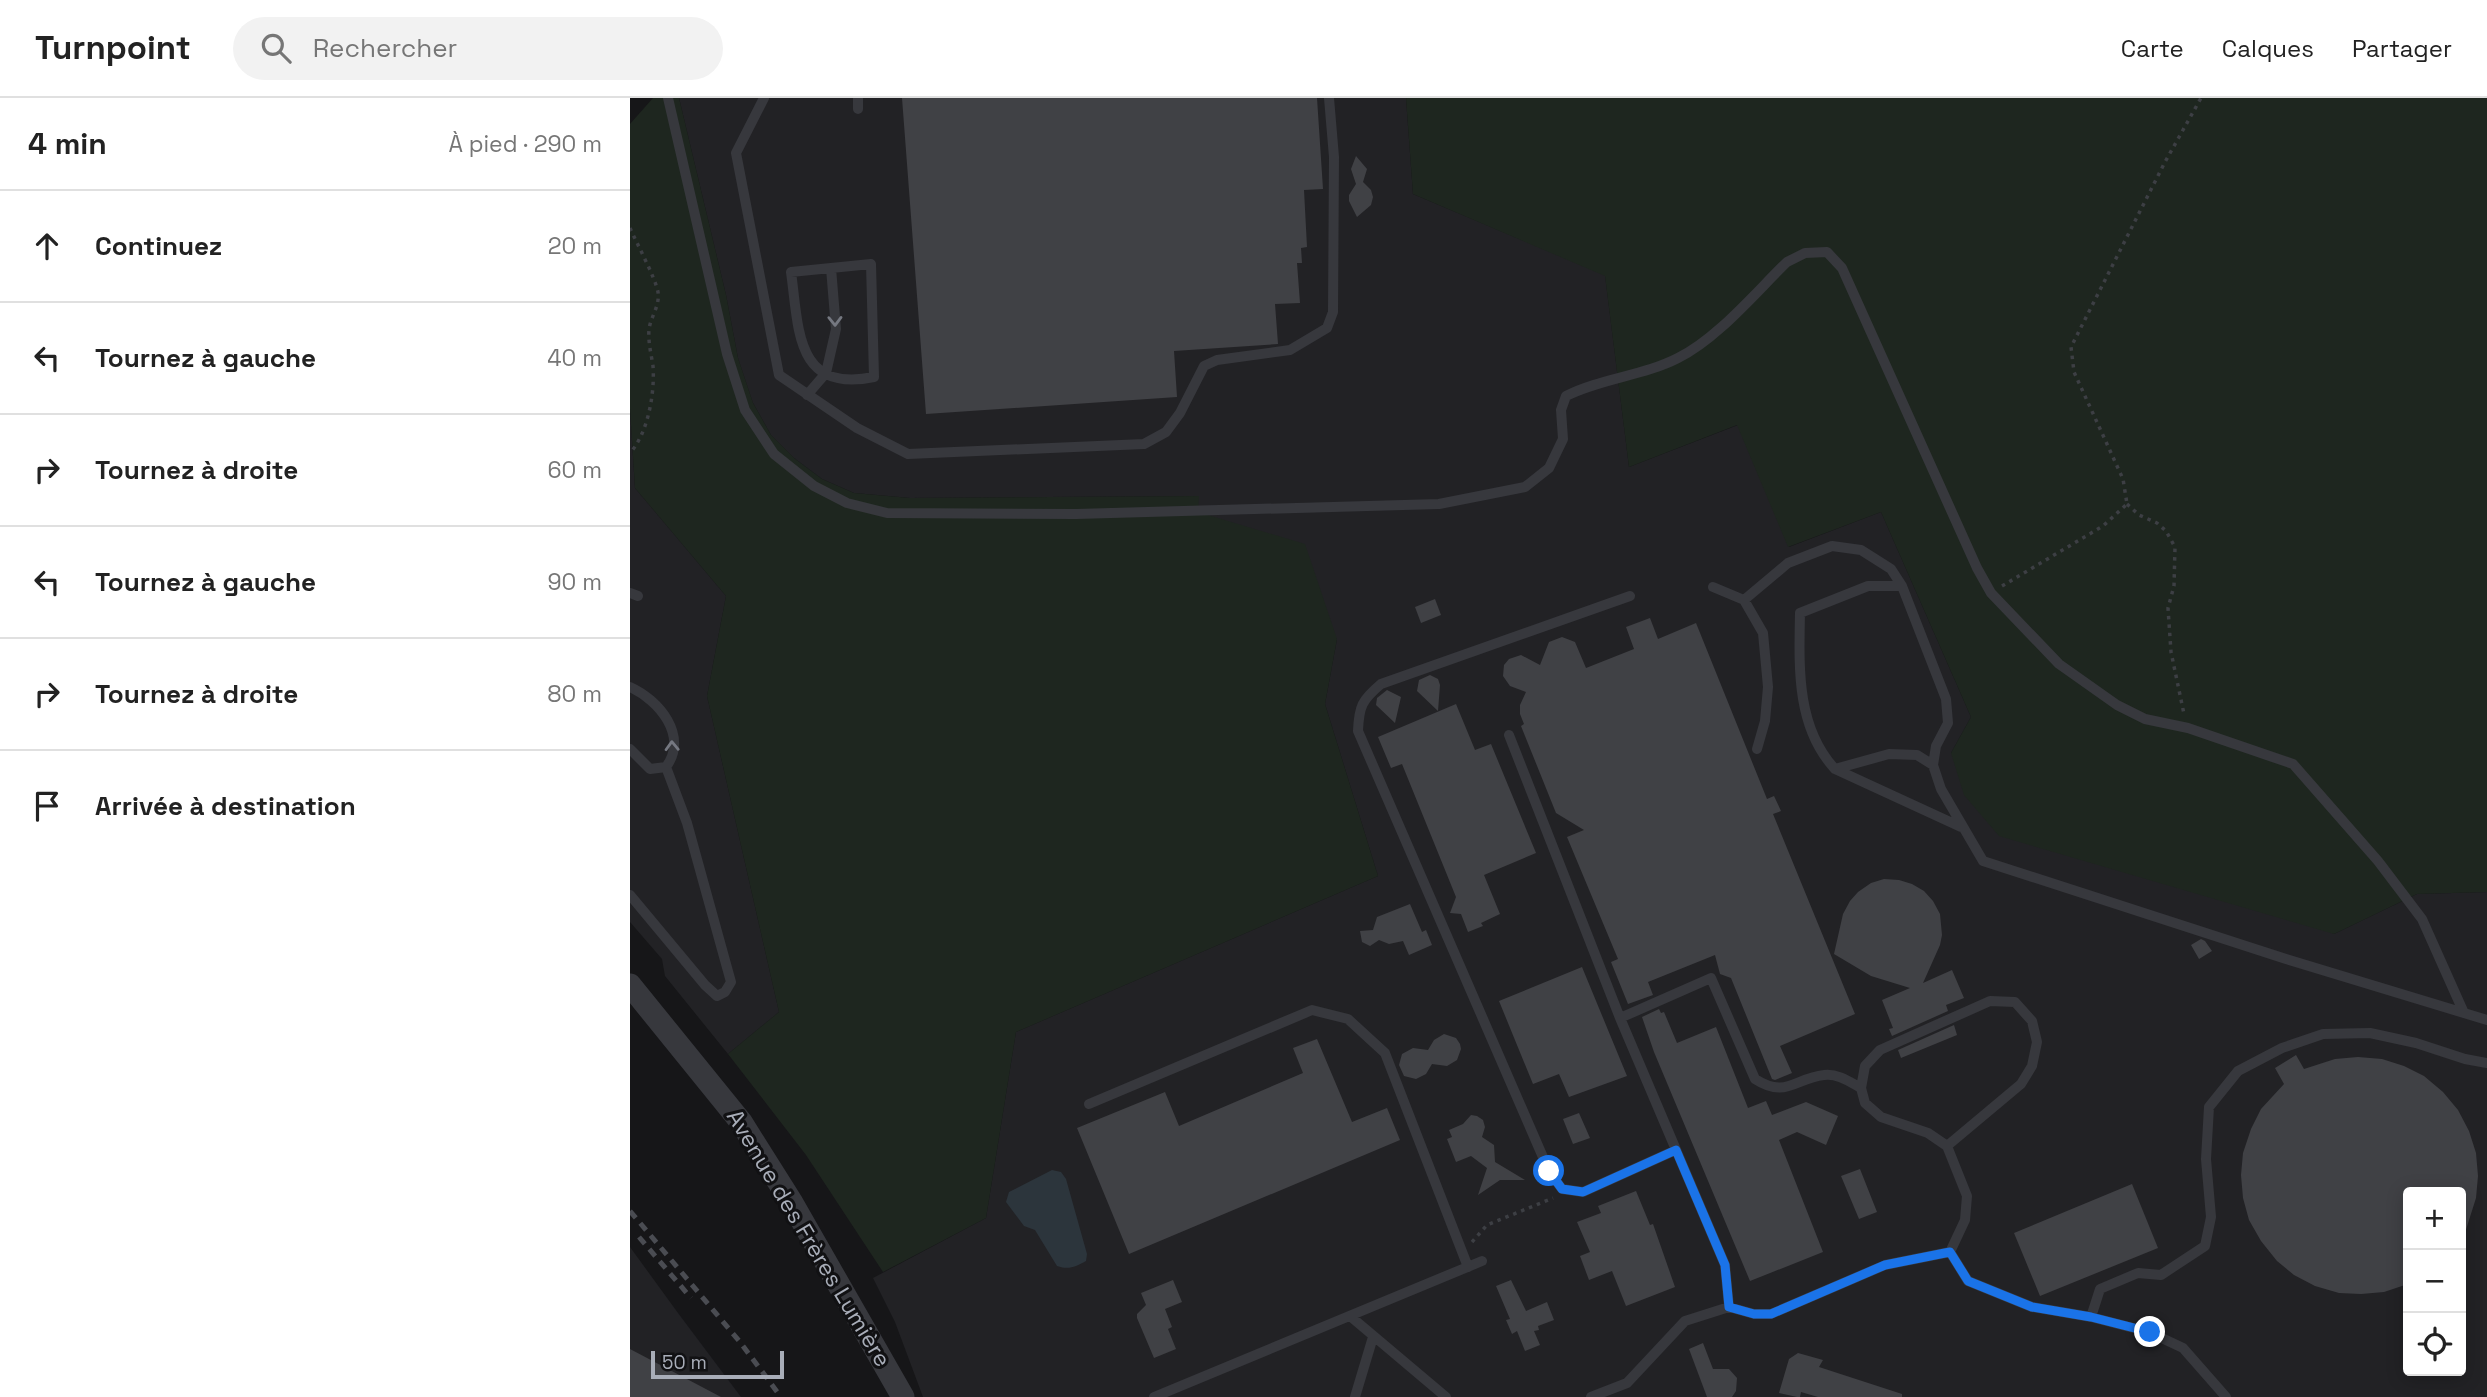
<!DOCTYPE html>
<html lang="fr">
<head>
<meta charset="utf-8">
<style>
	:root { --surface:#fff; --page:#f2f2f2; --text:#222; --muted:#767676; --line:#e0e0e0 }
	body { margin:0; font-family:"Space Grotesk",sans-serif; background:var(--page); color:var(--text) }
	.controls { position:absolute; right:21px; bottom:21px; display:grid; overflow:hidden; border-radius:7px; box-shadow:0 4px 18px #0003 }
	.controls button { width:63px; height:63px; display:grid; place-items:center; padding:0; border:0; border-bottom:2px solid var(--line); background:var(--surface); color:var(--text); font:35px sans-serif }
	.scale { position:absolute; left:21px; bottom:18px; width:133px; box-sizing:border-box; padding-left:7px; border:4px solid #a8adb8; border-top:0; font-size:19px; line-height:24px; white-space:nowrap; color:#a8adb8; -webkit-text-stroke:5px #111113; paint-order:stroke }
	.stop { position:absolute; width:21px; height:21px; margin:-16px; border:5px solid #1a73e8; border-radius:50%; background:#fff }
	.stop.end { background:#1a73e8; border-color:#fff; box-shadow:0 2px 7px #0008 }
	.list { margin:0; padding:0; list-style:none }
	h2 { display:flex; justify-content:space-between; align-items:center; height:91px; margin:0; padding:0 28px; font-size:30px }
	h2 small { font-size:23px; font-weight:400; color:var(--muted) }
	.list li { display:grid; grid-template-columns:46px 1fr auto; gap:21px; align-items:center; box-sizing:border-box; height:112px; padding:0 28px; border-top:2px solid var(--line) }
	.list b { display:block; font-size:26px; white-space:nowrap }
	.list em { font-size:23px; font-style:normal; color:var(--muted) }
	.icon { flex:none; width:38px; height:38px; fill:none; stroke:currentColor; stroke-width:2; stroke-linecap:round; stroke-linejoin:round }
	.map { position:relative; flex:none; width:1857px; height:1299px; overflow:hidden }
	header { display:flex; align-items:center; gap:42px; box-sizing:border-box; height:98px; padding:0 35px; background:var(--surface); border-bottom:2px solid var(--line) }
	header strong { font-size:33px }
	nav { display:flex; gap:38px; margin-inline-start:auto; font-size:24px }
	.search { width:490px; height:63px; background:var(--page); display:flex; align-items:center; gap:18px; box-sizing:border-box; padding:0 24px; border-radius:38px; color:var(--muted); font-size:26px }
	main { display:flex }
	aside { flex:1; background:var(--surface) }
	.map>svg:first-child { display:block }
	.built { fill:#222225; fill-rule:evenodd }
	.green { fill:#1e261f }
	.water { fill:#2c353c }
	.building { fill:#404145 }
	.lines { fill:none; stroke-linecap:round; stroke-linejoin:round }
	.path { stroke:#3d3f44; stroke-width:3.5; stroke-dasharray:3.5 5; stroke-linecap:butt }
	.service { stroke:#37383d; stroke-width:10 }
	.tertiary { stroke:#37383d; stroke-width:23 }
	.rail { stroke:#4a4c52; stroke-width:5; stroke-dasharray:9 7; stroke-linecap:butt }
	.oneway { stroke:#757881 }
	.route { stroke:#1a73e8; stroke-width:9 }
	.labels { text-anchor:middle; stroke-width:6; stroke-linejoin:round; paint-order:stroke }
	.street-label { font-size:23px; fill:#a8adb8; stroke:#111113 }
</style>
</head>
<body>
<header>
<strong>Turnpoint</strong>
<div class="search"><svg class="icon" aria-label="search" viewBox="0 0 24 24"><circle cx="10" cy="10" r="6"/><path d="M15 15l6 6"/></svg>Rechercher</div>
<nav><a>Carte</a><a>Calques</a><a>Partager</a></nav>
</header>
<main>
<aside>
<h2>4 min<small>À pied · 290 m</small></h2>
<ul class="list">
<li><svg class="icon" aria-label="ahead" viewBox="0 0 24 24"><path d="M12 20V5M6 11l6-6 6 6"/></svg><div><b>Continuez</b></div><em>20 m</em></li>
<li><svg class="icon" aria-label="left" viewBox="0 0 24 24"><path d="M17 20v-9H6M10 6l-5 5 5 5"/></svg><div><b>Tournez à gauche</b></div><em>40 m</em></li>
<li><svg class="icon" aria-label="right" viewBox="0 0 24 24"><path d="M7 20v-9h11M14 6l5 5-5 5"/></svg><div><b>Tournez à droite</b></div><em>60 m</em></li>
<li><svg class="icon" aria-label="left" viewBox="0 0 24 24"><path d="M17 20v-9H6M10 6l-5 5 5 5"/></svg><div><b>Tournez à gauche</b></div><em>90 m</em></li>
<li><svg class="icon" aria-label="right" viewBox="0 0 24 24"><path d="M7 20v-9h11M14 6l5 5-5 5"/></svg><div><b>Tournez à droite</b></div><em>80 m</em></li>
<li><svg class="icon" aria-label="arrive" viewBox="0 0 24 24"><path d="M6 21V4h12l-3 4 3 4H6"/></svg><div><b>Arrivée à destination</b></div></li>
</ul>
</aside>
<div class="map">
<svg width="1857" height="1299" viewBox="0 0 1857 1299">
	<rect width="100%" height="100%" fill="#161618"/>
	<path class="built" d="M49 0H776L783 96 975 177 999 369 1108 327 1159 449 1251 414 1341 619 1321 655 1704 836 1787 796 1857 794V1299H293L265 1224 243 1180 356 1120 386 934 748 778 695 606 707 541 568 414V398L280 400 224 395 192 381 164 360 141 337 123 305 108 260 96 197ZM1778 1094H1831V1273H1778Z
		M0 311 5 390 96 498 77 598 149 914 98 956 35 878 32 861 0 824Z
		M0 1149 48 1215 111 1299H0Z"/>
	<path class="green" d="M23 0H49L96 197 108 260 123 305 141 337 164 360 192 381 224 395 280 400 569 398 568 414 675 446 707 541 695 606 748 778 386 934 356 1120 253 1174 176 1057 98 956 149 914 77 598 96 498 5 390 0 311V26Z
		M776 0H1857V794L1787 796 1704 836 1369 738 1334 697 1321 655 1341 619 1251 414 1158 449 1107 327 999 369 975 178 783 96Z"/>
	<path class="water" d="M422 1072 431 1074 436 1081 457 1156 456 1163C445 1169 439 1172 427 1168L405 1132 394 1128 376 1104 379 1094Z"/>
	<path class="building" d="M272 0H687L693 91 674 92 677 149 671 150 672 165H667L670 205 645 206 648 246 544 253 547 299 296 316Z
		M726 58 737 71 733 84 741 92 743 99 741 107 727 119 719 103V97L726 86 721 71Z
		M805 501 811 517 791 525 785 509Z
		M1020 520 1028 541 1066 525 1137 701 1144 698 1151 713 1143 716 1225 916 1150 948 1162 975 1145 982 1142 981 1101 880 1090 876 1085 857 1018 884 1023 897 998 906 981 864 988 861 937 739 954 732 926 715 891 628 894 626 890 616V607L896 594 880 588 873 578 874 567 879 561 891 557 910 567 919 544 932 539 945 544 956 570 1004 551 996 529Z
		M800 577 808 581 810 587 808 613 787 593 789 582Z
		M757 592 771 599 765 625 746 607 747 600Z
		M826 606 845 652 861 646 906 755 854 777 870 816 851 825 853 828 838 834 831 816 820 815 826 799 772 666 761 670 748 639Z
		M1254 781 1269 782 1282 786 1294 793 1303 803 1310 816 1312 837 1310 847 1293 885 1322 872 1334 900 1316 907 1318 913 1262 938 1259 931 1263 930 1252 902 1280 890 1241 878 1204 856 1213 816 1220 803 1228 794 1241 785Z
		M780 806 792 834 796 832 802 847 779 857 773 843 759 846 749 842 740 848 732 844 730 833 743 832 747 819Z
		M1571 841 1575 843 1582 853 1569 861 1561 847Z
		M952 869 997 978 939 999 929 976 903 986 869 903Z
		M1029 911 1031 915 1034 914 1047 945 1086 929 1118 1010 1136 1003 1142 1017 1176 1004 1208 1018 1196 1047 1167 1034 1149 1042 1193 1154 1120 1183 1024 954 1012 919Z
		M1324 927 1327 937 1271 960 1268 952Z
		M814 936 826 940 830 946 831 951 827 962 817 968 802 966 796 976 786 981 774 978 769 967 772 956 783 950 798 952 804 942Z
		M687 941 722 1024 757 1010 770 1042 499 1156 447 1030 535 994 549 1028 673 975 663 950Z
		M1666 957 1674 971 1705 961 1728 959 1752 961 1774 968 1794 978 1813 994 1828 1012 1839 1033 1846 1055 1848 1078 1846 1100 1834 1138H1831V1094H1778V1186L1754 1194 1731 1196 1709 1195 1685 1188 1664 1177 1647 1163 1631 1143 1619 1122 1613 1100 1611 1077 1613 1055 1621 1031 1631 1011 1654 986 1645 970Z
		M949 1015 960 1040 943 1046 933 1021Z
		M841 1017 847 1018 853 1022 855 1029 852 1039 864 1047 865 1064 895 1082H870L848 1097 857 1070 841 1058 826 1064 817 1041 822 1039 819 1032 833 1026Z
		M1230 1071 1247 1114 1229 1121 1211 1078Z
		M1502 1086 1528 1150 1410 1198 1384 1135Z
		M1006 1093 1020 1127 1023 1126 1045 1189 996 1208 982 1173 959 1182 950 1158 960 1154 947 1124 971 1115 968 1108Z
		M543 1182 552 1204 535 1211 542 1229 538 1231 546 1251 524 1260 507 1220V1216L516 1207 511 1195Z
		M881 1182 896 1213 917 1204 924 1222 908 1228 909 1232 904 1233 910 1247 895 1253 887 1233 882 1236 876 1222 880 1221 866 1188Z
		M1073 1245 1083 1271H1099L1107 1280 1106 1293 1102 1299H1077L1059 1251Z
		M0 1251 91 1299H0Z
		M1168 1255 1193 1262 1189 1269 1272 1296V1299H1188L1171 1294 1170 1299H1167L1149 1295 1159 1261Z"/>
	<g class="lines">
		<path class="path" d="M0 130C7 146 25 179 28 194 30 208 21 218 19 231 18 244 21 255 23 268 25 295 18 335 0 355
			M1497 406 1509 417 1527 425 1536 433 1545 449 1544 488 1538 510 1541 554 1554 616
			M1372 488 1473 428 1497 406 1493 381 1444 274 1441 249 1535 64 1571 0
			M842 1144 857 1127 923 1100"/>
		<path class="service" d="M38 0 97 256 115 312 144 356 184 388 217 405 257 415 446 416 809 406 895 389 919 370 933 341 931 312 936 298C972 280 1013 278 1048 260 1087 241 1126 194 1157 164L1175 155 1197 154 1212 170 1347 470 1361 495 1429 566 1487 607 1515 621 1558 630 1663 666 1748 763 1792 821 1834 915
			M134 0 106 55 149 277 227 330 278 356 514 346 536 334 550 315 574 268 587 262 660 252 697 230 703 214 704 59 699 0
			M228 0V11
			M241 166 244 279C165 295 169 231 161 174Z
			M177 297 196 275 206 231 201 170
			M1272 488H1238L1170 515C1169 569 1166 629 1205 671L1331 729
			M1083 489 1114 502
			M0 495 8 498
			M1000 498 751 586C732 602 729 608 728 633L919 1073 932 1091 953 1094 1046 1052
			M0 589C29 602 59 638 36 669L20 671 0 651
			M879 637 990 920 1095 1167 1099 1209
			M1127 651 1135 623 1138 589 1133 535 1114 502 1158 465 1202 448 1231 452 1261 471 1272 488 1316 601 1318 625 1306 648 1303 667 1311 691 1353 763 1656 861 1857 922
			M1205 671 1259 656 1287 657 1303 667
			M0 797 75 887 87 898 95 894 101 884 57 725 36 669
			M990 920 1081 880 1125 981C1156 1001 1165 980 1194 977 1207 975 1220 984 1231 990
			M459 1006 682 912 718 921 755 955 838 1169
			M1317 1048 1391 986 1402 968 1407 944 1402 923 1385 904 1360 903 1250 952 1235 968 1231 990 1235 1005 1251 1019 1298 1035 1317 1048 1337 1098 1335 1122 1320 1154
			M720 1218 816 1299
			M1461 1219 1470 1191 1508 1175 1531 1177 1575 1148 1581 1119 1576 1061 1579 1009 1608 973 1652 950 1693 936 1740 935 1786 945 1835 961 1857 965
			M524 1299 852 1163
			M725 1299 743 1239
			M961 1299 997 1285 1055 1223 1099 1209 1124 1216H1141L1255 1167 1320 1154 1338 1183 1402 1209 1461 1219 1519 1234 1553 1250 1596 1299"/>
		<path class="tertiary" d="M0 887 111 1024 162 1105 273 1299"/>
		<path class="rail" d="M0 1113 110 1244 151 1299
			M9 1139 61 1200"/>
	</g>
	<defs><path id="oneway-chevron" d="M-2-3.5L2.5 0L-2 3.5" fill="none" stroke-width="1.6" stroke-linecap="round" stroke-linejoin="round" transform="scale(1.75)"/></defs>
	<g class="oneway">
		<use href="#oneway-chevron" transform="translate(205 223) rotate(89)"/>
		<use href="#oneway-chevron" transform="translate(42 648) rotate(-92)"/>
	</g>
	<g class="lines">
		<path class="route" d="M919 1073 932 1091 953 1094 1046 1052 1095 1167 1099 1209 1124 1216H1141L1255 1167 1320 1154 1338 1183 1402 1209 1461 1219 1520 1234"/>
	</g>
	<g class="labels">
		<g class="street-label">
			<text transform="translate(179 1140) rotate(59)" y="8">Avenue des Frères Lumière</text>
		</g>
	</g>
</svg>
<div class="controls">
<button>+</button>
<button>−</button>
<button><svg class="icon" aria-label="locate" viewBox="0 0 24 24"><circle cx="12" cy="12" r="6"/><path d="M12 2v4M12 18v4M2 12h4M18 12h4"/></svg></button>
</div>
<div class="scale">50 m</div>
<div class="stop" style="left:919px;top:1073px"></div>
<div class="stop end" style="left:1520px;top:1234px"></div>
</div>
</main>
</body>
</html>
